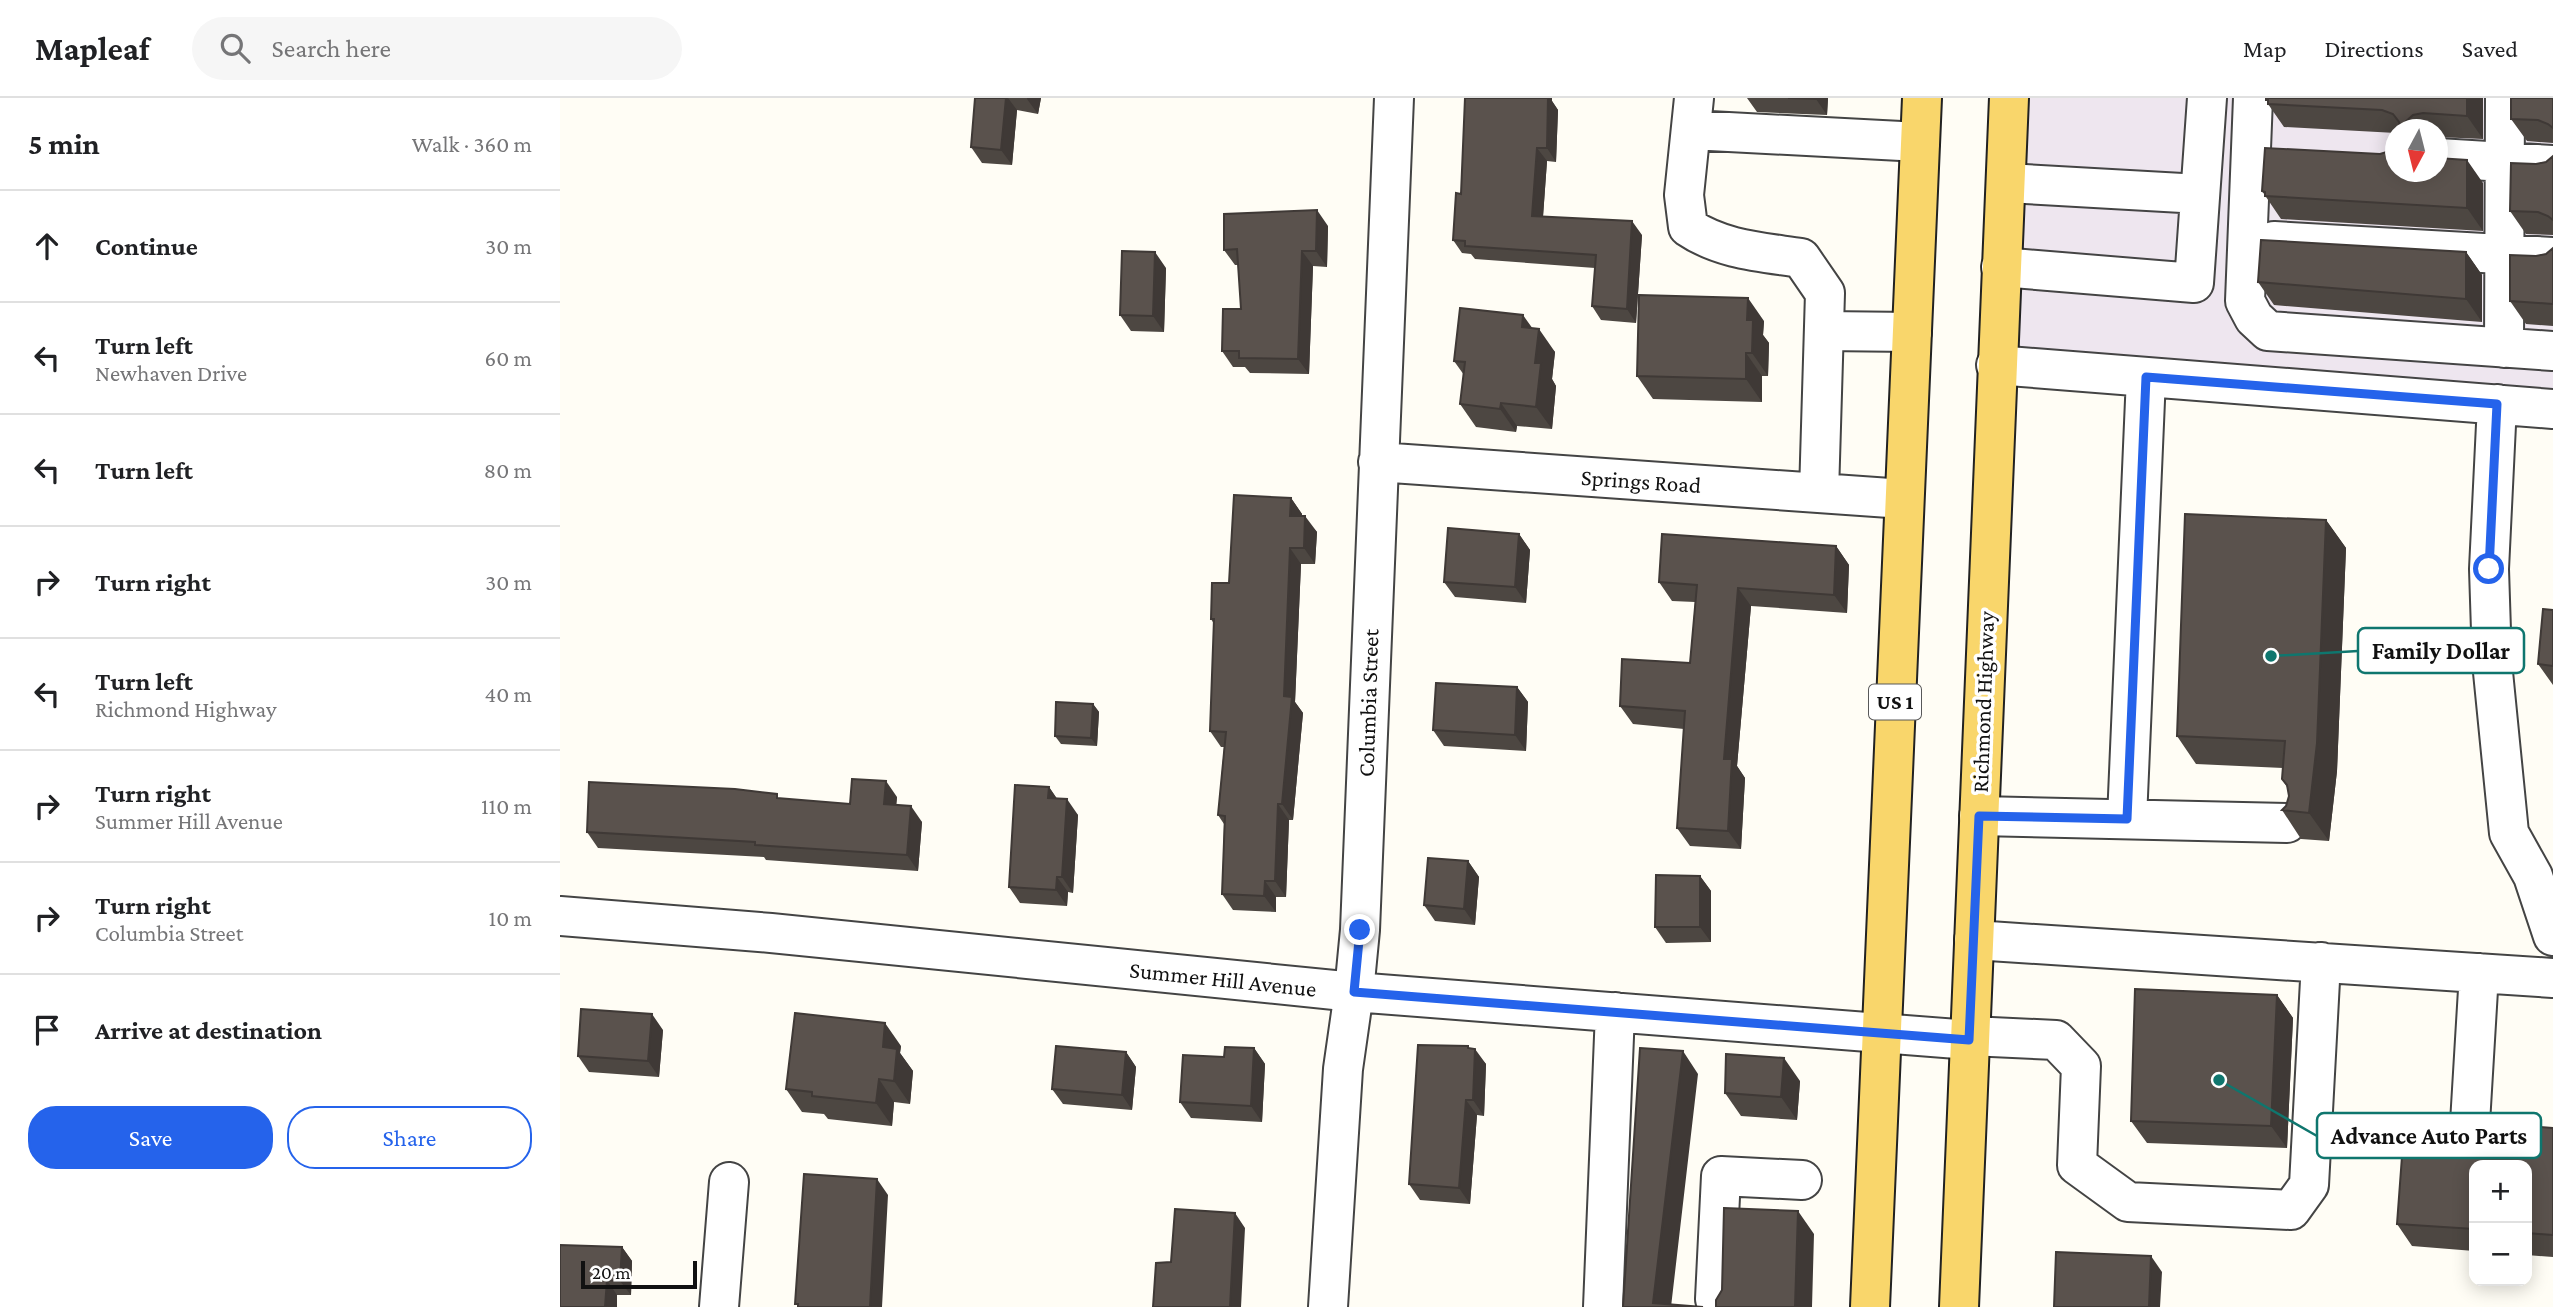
<!DOCTYPE html>
<html lang="en">
<head>
<meta charset="utf-8">
<style>
	:root { --surface:#fff; --page:#f6f6f6; --text:#202124; --muted:#757577; --line:#e0e0e0; --accent:#2563eb }
	body { margin:0; font-family:"Crimson Pro",serif; background:var(--page); color:var(--text) }
	.controls { position:absolute; right:21px; bottom:21px; display:grid; overflow:hidden; border-radius:14px; box-shadow:0 4px 18px #0003 }
	.controls button { width:63px; height:63px; display:grid; place-items:center; padding:0; border:0; border-bottom:2px solid var(--line); background:var(--surface); color:var(--text); font:35px sans-serif }
	.compass { position:absolute; left:1825px; top:21px; width:63px; height:63px; border-radius:50%; background:var(--surface); box-shadow:0 4px 18px #0003; rotate:187deg }
	.scale { position:absolute; left:21px; bottom:18px; width:116px; box-sizing:border-box; padding-left:7px; border:4px solid #111; border-top:0; font-size:19px; line-height:24px; white-space:nowrap; color:#111; -webkit-text-stroke:5px #fff; paint-order:stroke }
	.stop { position:absolute; width:21px; height:21px; margin:-16px; border:5px solid #2563eb; border-radius:50%; background:#fff }
	.stop.end { background:#2563eb; border-color:#fff; box-shadow:0 2px 7px #0008 }
	.list { margin:0; padding:0; list-style:none }
	h2 { display:flex; justify-content:space-between; align-items:center; height:91px; margin:0; padding:0 28px; font-size:30px }
	h2 small { font-size:23px; font-weight:400; color:var(--muted) }
	.list li { display:grid; grid-template-columns:46px 1fr auto; gap:21px; align-items:center; box-sizing:border-box; height:112px; padding:0 28px; border-top:2px solid var(--line) }
	.list b { display:block; font-size:26px; white-space:nowrap }
	.list p { margin:0; font-size:23px; white-space:nowrap; color:var(--muted) }
	.list em { font-size:23px; font-style:normal; color:var(--muted) }
	.actions { display:flex; gap:14px; padding:21px 28px }
	.actions a { flex:1; padding:16px 0; border:2px solid var(--accent); border-radius:28px; text-align:center; font-size:24px; color:var(--accent) }
	.actions .main { background:var(--accent); color:#fff }
	.icon { flex:none; width:38px; height:38px; fill:none; stroke:currentColor; stroke-width:2; stroke-linecap:round; stroke-linejoin:round }
	.map { position:relative; flex:none; width:1993px; height:1209px; overflow:hidden }
	header { display:flex; align-items:center; gap:42px; box-sizing:border-box; height:98px; padding:0 35px; background:var(--surface); border-bottom:2px solid var(--line) }
	header strong { font-size:33px }
	nav { display:flex; gap:38px; margin-inline-start:auto; font-size:24px }
	.search { width:490px; height:63px; background:var(--page); display:flex; align-items:center; gap:18px; box-sizing:border-box; padding:0 24px; border-radius:38px; color:var(--muted); font-size:26px }
	main { display:flex }
	aside { flex:1; background:var(--surface) }
	.map>svg:first-child { display:block }
	.industrial { fill:#eee6ef; fill-rule:evenodd }
	.lines { fill:none; stroke-linecap:round; stroke-linejoin:round }
	.minor-casing { stroke:#444; stroke-width:42 }
	.major-casing { stroke:#222; stroke-width:42 }
	.minor { stroke:#fff; stroke-width:38 }
	.major { stroke:#f9d66b; stroke-width:38 }
	.wall { fill:#4d4742 }
	.shaded-wall { fill:#3f3936 }
	.building { fill:#5a524d; stroke:#3f3936; stroke-width:2 }
	.route { stroke:#2563eb; stroke-width:9 }
	.labels { text-anchor:middle; stroke-width:7; stroke-linejoin:round; paint-order:stroke }
	.shield { fill:#fff; stroke:#585858; stroke-width:2 }
	.shield-label { font-size:21px; font-weight:bold; fill:#111 }
	.street-label { font-size:23px; fill:#111; stroke:#fff }
	.leader { fill:none; stroke:#0f766e; stroke-width:2.5 }
	.callout-dot { fill:#0f766e; stroke:#fff; stroke-width:2.5 }
	.callout { fill:#fff; stroke:#0f766e; stroke-width:2.5 }
	.callout-label { font-size:24px; text-anchor:middle; font-weight:bold; fill:#111 }
</style>
</head>
<body>
<header>
<strong>Mapleaf</strong>
<div class="search"><svg class="icon" aria-label="search" viewBox="0 0 24 24"><circle cx="10" cy="10" r="6"/><path d="M15 15l6 6"/></svg>Search here</div>
<nav><a>Map</a><a>Directions</a><a>Saved</a></nav>
</header>
<main>
<aside>
<h2>5 min<small>Walk · 360 m</small></h2>
<ul class="list">
<li><svg class="icon" aria-label="ahead" viewBox="0 0 24 24"><path d="M12 20V5M6 11l6-6 6 6"/></svg><div><b>Continue</b></div><em>30 m</em></li>
<li><svg class="icon" aria-label="left" viewBox="0 0 24 24"><path d="M17 20v-9H6M10 6l-5 5 5 5"/></svg><div><b>Turn left</b><p>Newhaven Drive</p></div><em>60 m</em></li>
<li><svg class="icon" aria-label="left" viewBox="0 0 24 24"><path d="M17 20v-9H6M10 6l-5 5 5 5"/></svg><div><b>Turn left</b></div><em>80 m</em></li>
<li><svg class="icon" aria-label="right" viewBox="0 0 24 24"><path d="M7 20v-9h11M14 6l5 5-5 5"/></svg><div><b>Turn right</b></div><em>30 m</em></li>
<li><svg class="icon" aria-label="left" viewBox="0 0 24 24"><path d="M17 20v-9H6M10 6l-5 5 5 5"/></svg><div><b>Turn left</b><p>Richmond Highway</p></div><em>40 m</em></li>
<li><svg class="icon" aria-label="right" viewBox="0 0 24 24"><path d="M7 20v-9h11M14 6l5 5-5 5"/></svg><div><b>Turn right</b><p>Summer Hill Avenue</p></div><em>110 m</em></li>
<li><svg class="icon" aria-label="right" viewBox="0 0 24 24"><path d="M7 20v-9h11M14 6l5 5-5 5"/></svg><div><b>Turn right</b><p>Columbia Street</p></div><em>10 m</em></li>
<li><svg class="icon" aria-label="arrive" viewBox="0 0 24 24"><path d="M6 21V4h12l-3 4 3 4H6"/></svg><div><b>Arrive at destination</b></div></li>
</ul>
<div class="actions"><a class="main">Save</a><a>Share</a></div>
</aside>
<div class="map">
<svg width="1993" height="1209" viewBox="0 0 1993 1209">
	<rect width="100%" height="100%" fill="#fffdf5"/>
	<path class="industrial" d="M1448 0H1993V311L1436 267ZM1836 32H1878V74H1836Z"/>
	<g class="lines">
		<g class="minor-casing">
			<path id="minor" d="M1134 0 1124 97 1128 129C1162 152 1201 154 1241 160L1265 195 1259 395
				M1693 0 1685 203 1694 220 1708 233 1993 253
				M1131 32 1360 44
				M1878 60 1993 67
				M1447 85 1640 96
				M1714 143 1993 159
				M1441 169 1634 185 1647 0
				M1264 233 1352 234
				M1944 250 1945 0
				M1436 267 1993 311
				M1937 306 1929 471 1932 564 1949 735 1973 778 1993 838
				M818 364 1344 401
				M1419 718 1727 725
				M1567 721 1586 279
				M0 818 211 835 794 894 1410 942
				M1414 842 1993 880
				M1410 938 1496 942 1521 968 1517 1067 1568 1104 1731 1112 1749 1087 1761 864
				M1910 1025 1919 875
				M159 1209 169 1084
				M768 1209 783 971 794 894 800 832 834 0
				M1043 1209 1055 914
				M1157 1209 1155 1201 1161 1078 1242 1082"/>
		</g>
		<g class="major-casing">
			<path id="major" d="M1310 1209 1362 0
				M1399 1209 1449 0"/>
		</g>
		<use href="#minor" class="minor"/>
		<use href="#major" class="major"/>
	</g>
	<path class="wall" d="M415 0H481L478 16 457 12 452 67 422 65 411 49Z
		M905 0H992V3L998 12 996 64 987 63 983 119 1082 137 1076 225 1041 222 1032 208 1035 170 915 161 911 156 902 155 893 142 901 96Z
		M1187 0H1268L1267 17 1197 14Z
		M1706 0H1923V41L1878 39V32H1836V35L1724 29 1708 6Z
		M1993 0V45L1967 43 1951 21Z
		M1993 58V137L1966 136 1950 113 1986 64Z
		M1923 85V133L1721 121 1702 93Z
		M768 128 767 169 753 168 749 276 690 275 685 269H673L662 253 681 211 678 167H675L664 152Z
		M1993 150V228L1966 226 1950 203 1976 158 1986 156Z
		M1906 154 1922 177V224L1714 207 1698 184Z
		M606 170 604 234 571 233 560 217Z
		M1204 223 1203 237 1209 245 1208 278H1202V304L1093 301 1077 278Z
		M972 230 995 254 992 281 996 288 992 331 957 328 956 334 916 329 900 306 904 277 894 263Z
		M731 400 742 416V418L757 434 755 466H741L735 604 743 615 733 722H729L726 799H716V814L673 812 662 796 664 726 658 717 664 649H661L650 633 654 526 651 521 669 485Z
		M1766 422 1786 450 1777 673 1769 743 1741 741 1722 712 1726 708 1729 698 1727 689 1722 681 1723 670 1636 666 1617 638Z
		M959 436 970 452 966 505 895 499 884 484Z
		M1276 448 1289 467 1287 515 1191 508 1177 668 1185 680 1181 751 1130 748 1117 730 1124 631 1073 626 1060 608 1130 565 1135 504 1112 503 1099 484Z
		M1993 512V587L1978 566Z
		M957 589 968 604 966 653 884 648 873 632Z
		M533 606 539 614 537 648 501 646 495 638Z
		M489 689 497 701 518 717 513 795 508 794 507 808 460 805 449 789Z
		M337 699 336 707 362 724 358 773 206 762 204 759 38 750 27 734 221 701 290 706Z
		M908 763 919 779 915 827 875 823 864 807Z
		M1140 778 1151 793V844L1106 845 1095 829Z
		M1717 897 1733 920 1727 1050 1587 1045 1571 1023Z
		M103 932 99 979 29 974 18 958Z
		M341 948 340 955 353 973 350 1006 334 1004 332 1028 268 1021 264 1016 242 1014 226 991Z
		M694 950 705 966 702 1024 631 1020 620 1004 664 959Z
		M909 950 926 966 924 1018 917 1017 910 1106 860 1102 849 1086Z
		M566 954 576 969 572 1012 503 1006 492 991Z
		M1240 983 1237 1022 1181 1018 1165 995Z
		M1892 1024 1993 1030V1159L1967 1157V1067H1914V1153L1852 1148 1837 1126Z
		M62 1149 72 1163 71 1197H57V1209H0Z"/>
	<path class="shaded-wall" d="M446 0H448L457 12 452 67 441 52Z
		M467 0H481L478 16 467 1Z
		M984 0H992V3L998 12 996 64 987 50Z
		M1256 0H1268L1267 17 1256 1Z
		M1907 0H1923V41L1907 18Z
		M1844 25 1849 32H1842Z
		M977 50 987 63 982 132 972 118Z
		M1907 62 1923 85V133L1907 110Z
		M757 112 768 128 767 169 756 153Z
		M1072 123 1082 137 1076 225 1067 211Z
		M742 153 753 168 749 276 738 261Z
		M595 154 606 170 604 234 593 218Z
		M1906 154 1922 177V224L1906 201Z
		M1188 200 1204 223 1203 237 1209 245 1208 278 1192 255 1187 222Z
		M963 217 978 238 979 231 995 254 992 281 996 288 992 331 976 309 962 229Z
		M1186 255 1202 278V304L1186 281Z
		M941 305 957 328 956 334 940 311Z
		M731 400 742 416 741 433 730 418Z
		M745 418 757 434 755 466 744 450Z
		M1766 422 1786 450 1777 673 1769 743 1749 715Z
		M959 436 970 452 966 505 955 489Z
		M1276 448 1289 467 1287 515 1274 497Z
		M730 450 741 466 735 604 743 615 733 722 722 706 724 598Z
		M1178 490 1191 508 1177 668 1185 680 1181 751 1168 733 1164 661Z
		M957 589 968 604 966 653 955 637Z
		M533 606 539 614 537 648 531 640Z
		M326 683 337 699 335 722 324 706Z
		M489 689 500 705 488 700Z
		M507 701 518 717 513 795 502 779Z
		M718 706 729 722 726 799 715 783Z
		M351 708 362 724 358 773 347 757Z
		M908 763 919 779 915 827 904 811Z
		M1140 778 1151 793V844L1140 829Z
		M497 779 508 794 507 808 496 792Z
		M705 783 716 799V814L704 798Z
		M1717 897 1733 920 1727 1050 1711 1028Z
		M92 916 103 932 99 979 88 963Z
		M325 925 341 948 340 955 353 973 350 1006 334 983 323 949Z
		M908 948 915 958V951L926 966 924 1018 913 1002Z
		M694 950 705 966 702 1024 691 1008Z
		M1123 953 1138 976 1111 1209 1093 1205Z
		M566 954 576 969 572 1012 562 997Z
		M1224 960 1240 983 1237 1022 1221 999Z
		M319 981 334 1004 332 1028 316 1005Z
		M906 1002 917 1017 910 1106 899 1090Z
		M317 1081 328 1097 322 1209H310Z
		M1238 1113 1254 1136 1252 1209H1235Z
		M675 1115 685 1130 681 1209H670Z
		M62 1149 72 1163 71 1197 60 1183Z
		M1591 1158 1602 1174 1600 1209H1589Z
		M47 1182 57 1197V1209H45Z"/>
	<path class="building" d="M415 0H446L441 52 411 49Z
		M905 0H988L987 50H977L972 118 1072 123 1067 211 1032 208 1036 157 905 148V143L893 142 896 95 901 96Z
		M1228 0H1256V1Z
		M1706 0H1907V18L1863 15 1853 17 1844 25 1841 32 1839 24 1833 16 1822 12 1708 6V2H1706Z
		M1951 0H1993V30L1988 26 1978 22 1951 21Z
		M1836 49V74H1878V60L1907 62V110L1705 98V94L1702 93 1705 50 1820 56 1830 53Z
		M1993 58V122L1988 118 1978 114 1950 113 1951 65 1976 66 1986 64Z
		M757 112 756 153H742L738 261 679 260V253H662L663 211H681L677 151 664 152V116Z
		M1701 142 1906 154V201L1698 184Z
		M1993 150V206L1950 203V157L1976 158 1986 156Z
		M562 153 595 154 593 218 560 217Z
		M1079 197 1188 200 1187 222H1193L1192 255H1186V281L1077 278Z
		M900 210 963 217 962 229 979 231 975 265H981L976 309 941 305 940 311 900 306 905 264 894 263Z
		M674 397 731 400 730 418H745L744 450H730L724 598 732 599 722 706H718L715 783H705L704 798 662 796 665 718 658 717 666 634 650 633 654 521H651L652 485H669Z
		M1625 416 1766 422 1757 645 1749 715 1722 712 1726 708 1729 698 1727 687 1722 681 1725 643 1617 638Z
		M888 430 959 436 955 489 884 484Z
		M1102 436 1276 448 1274 497 1178 490 1164 661H1172L1168 733 1117 730 1125 613 1060 608 1062 561 1130 565 1137 487 1099 484Z
		M1983 511 1993 512V568L1978 566Z
		M876 585 957 589 955 637 873 632Z
		M496 604 533 606 531 640 495 638Z
		M292 681 326 683 324 706 351 708 347 757 195 747V744L27 734 29 684 175 691 217 696V700L290 706Z
		M455 687 489 689 488 700 507 701 502 779H497L496 792 449 789Z
		M868 760 908 763 904 811 864 807Z
		M1096 777 1140 778V829H1095Z
		M1575 891 1717 897 1711 1028 1571 1023Z
		M21 911 92 916 88 963 18 958Z
		M235 915 325 925 323 949 337 951 334 983 319 981 316 1005 252 998V994L226 991Z
		M858 947 908 948V950L915 951 913 1002H906L899 1090 849 1086Z
		M496 948 566 954 562 997 492 991Z
		M665 949 694 950 691 1008 620 1004 623 957 664 959Z
		M1080 950 1123 953 1093 1205 1143 1209H1063Z
		M1166 956 1224 960 1221 999 1165 995Z
		M1845 1018 1892 1024 1900 1023 1993 1030V1137L1967 1135V1067H1914V1131L1837 1126Z
		M244 1076 317 1081 310 1209H238V1206H235Z
		M1164 1110 1238 1113 1235 1209H1156V1202L1162 1192Z
		M615 1111 675 1115 670 1209H593L596 1165 611 1164Z
		M0 1147 62 1149 60 1183 47 1182 45 1209H0Z
		M1496 1154 1591 1158 1589 1209H1494Z"/>
	<g class="lines">
		<path class="route" d="M800 832 794 894 1409 942 1419 718 1567 721 1586 279 1937 306 1929 471"/>
	</g>
	<g class="labels">
		<rect class="shield" x="1309" y="586.5" width="52" height="35" rx="5"/>
		<g class="shield-label">
			<text x="1335" y="611">US 1</text>
		</g>
		<g class="street-label">
			<text transform="translate(1081 383) rotate(4)" y="8">Springs Road</text>
			<text transform="translate(1423 604) rotate(-88)" y="8">Richmond Highway</text>
			<text transform="translate(808 605) rotate(-88)" y="8">Columbia Street</text>
			<text transform="translate(663 881) rotate(6)" y="8">Summer Hill Avenue</text>
		</g>
	</g>
	<path class="leader" d="M1711 558L1798 553M1659 982L1757 1038"/>
	<g class="callout-dot">
		<circle cx="1711" cy="558" r="7"/>
		<circle cx="1659" cy="982" r="7"/>
	</g>
	<g class="callout">
		<rect x="1798" y="530" width="166" height="45" rx="7"/>
		<rect x="1757" y="1015" width="224" height="45" rx="7"/>
	</g>
	<g class="callout-label">
		<text x="1881" y="561">Family Dollar</text>
		<text x="1869" y="1046">Advance Auto Parts</text>
	</g>
</svg>
<div class="controls">
<button>+</button>
<button>−</button>
</div>
<svg class="compass" viewBox="-18 -18 36 36"><path d="M0-13l5 13h-10z" fill="#e53935"/><path d="M0 13l5-13h-10z" fill="#757577"/></svg>
<div class="scale">20 m</div>
<div class="stop" style="left:1929px;top:471px"></div>
<div class="stop end" style="left:800px;top:832px"></div>
</div>
</main>
</body>
</html>
